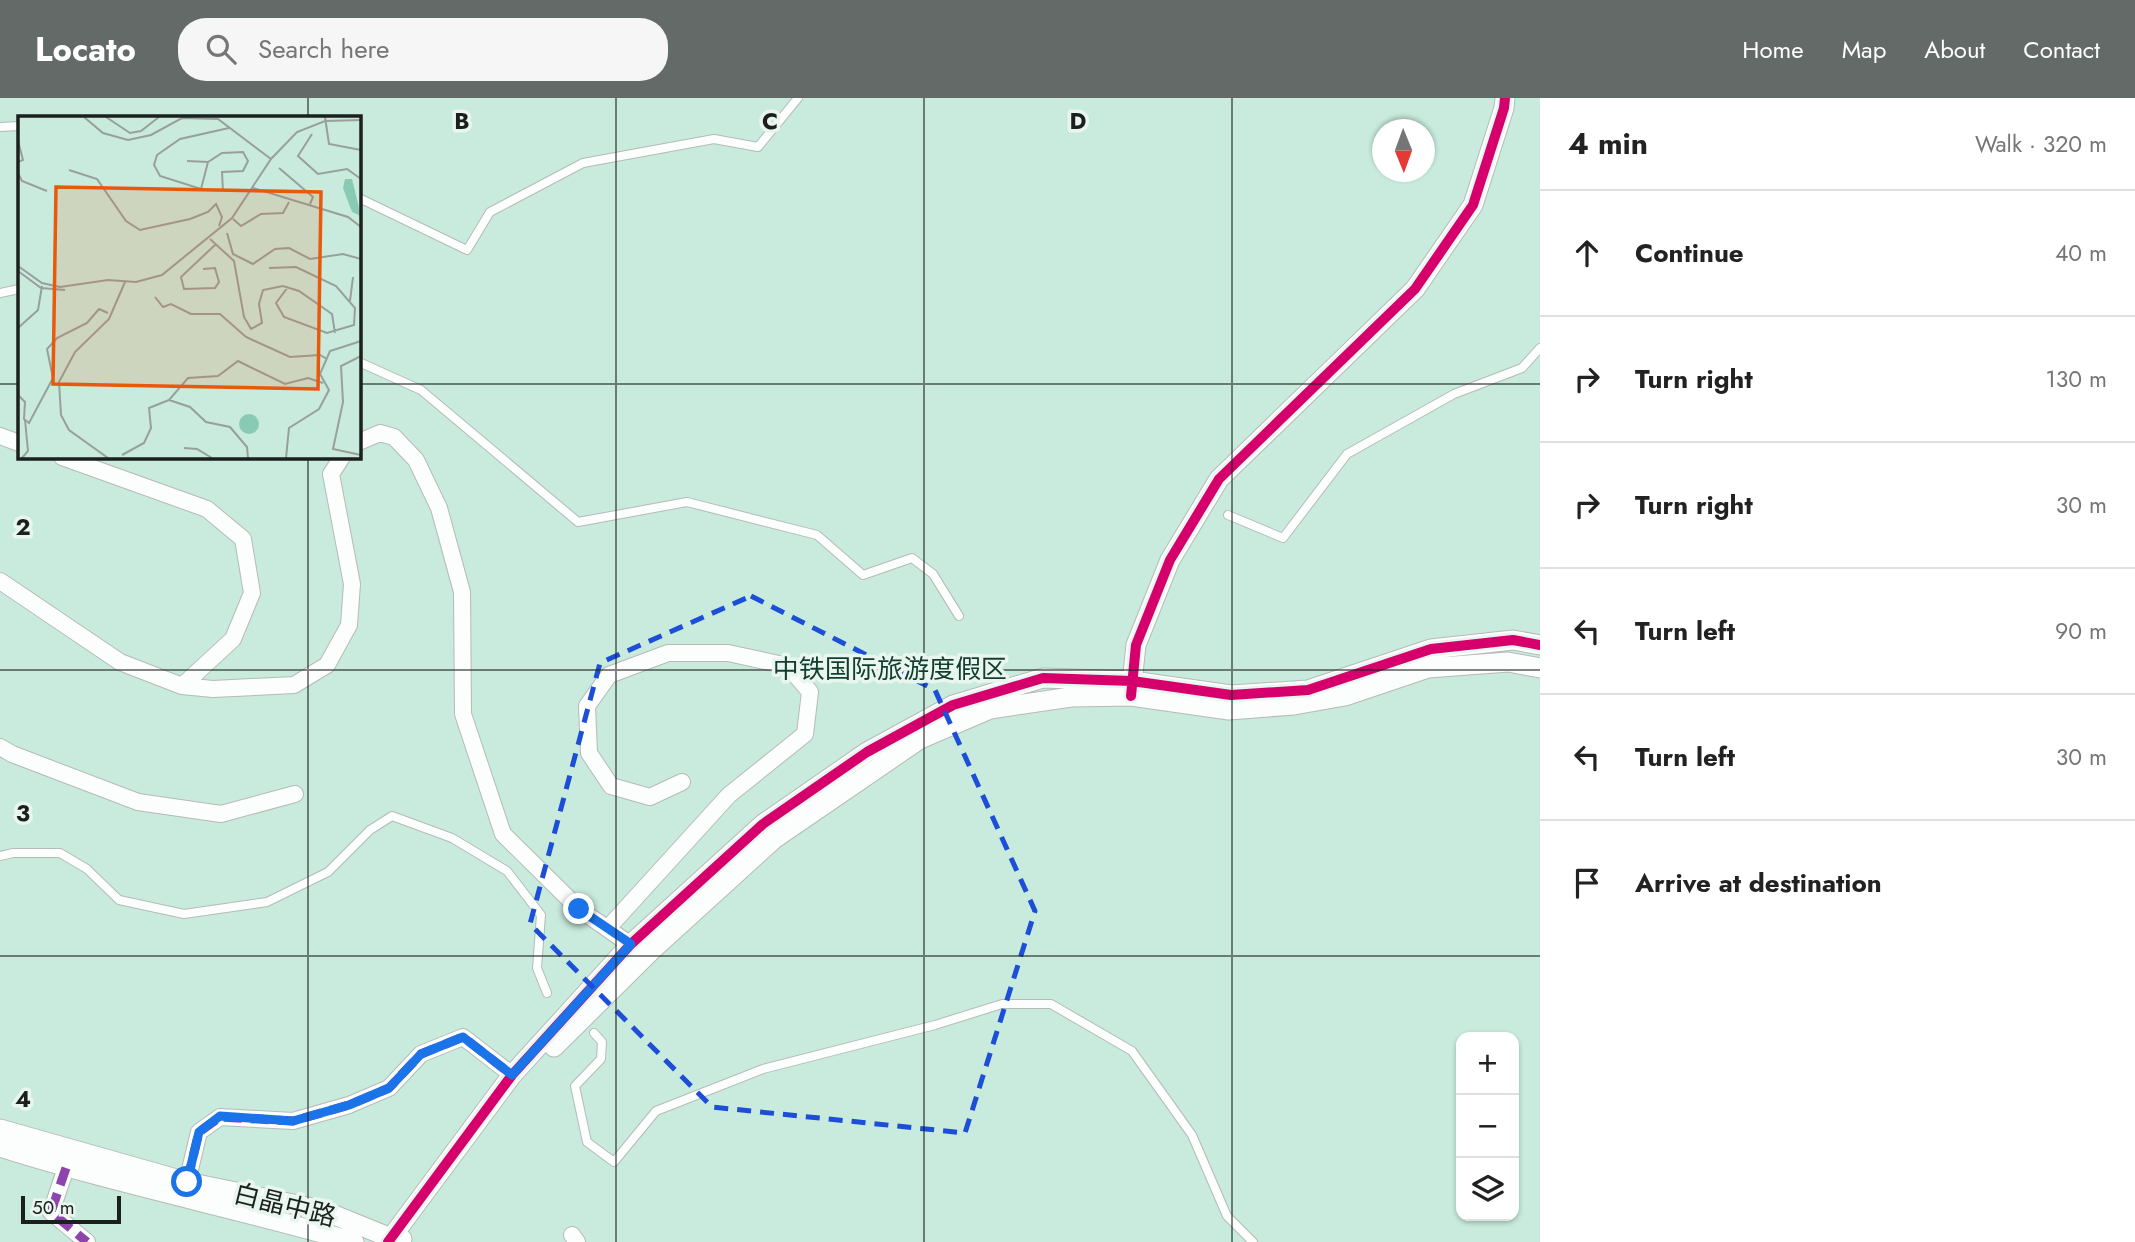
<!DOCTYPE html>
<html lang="en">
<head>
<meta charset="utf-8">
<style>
	:root { --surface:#fff; --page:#f6f6f6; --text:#222; --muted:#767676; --line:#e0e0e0; --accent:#646a68 }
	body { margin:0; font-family:Jost,"Noto Sans SC",sans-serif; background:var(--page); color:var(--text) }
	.controls { position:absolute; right:21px; bottom:21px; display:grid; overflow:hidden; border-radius:14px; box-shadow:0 2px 5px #0004 }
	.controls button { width:63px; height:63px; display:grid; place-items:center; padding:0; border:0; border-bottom:2px solid var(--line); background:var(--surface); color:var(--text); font:35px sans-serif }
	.compass { position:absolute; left:1372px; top:21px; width:63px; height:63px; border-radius:50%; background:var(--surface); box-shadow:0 2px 5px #0004; rotate:179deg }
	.scale { position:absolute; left:21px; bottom:18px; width:100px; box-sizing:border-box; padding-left:7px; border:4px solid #1b201e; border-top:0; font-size:19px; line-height:24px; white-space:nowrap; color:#1b201e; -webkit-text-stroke:5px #e9f6f0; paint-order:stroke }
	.stop { position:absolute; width:21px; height:21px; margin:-16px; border:5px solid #1a73e8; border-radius:50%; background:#fff }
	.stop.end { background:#1a73e8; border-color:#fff; box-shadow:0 2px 7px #0008 }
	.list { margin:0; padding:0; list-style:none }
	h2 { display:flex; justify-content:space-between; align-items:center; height:91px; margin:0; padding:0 28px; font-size:30px }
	h2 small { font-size:23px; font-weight:400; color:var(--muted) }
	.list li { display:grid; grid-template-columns:46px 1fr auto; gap:21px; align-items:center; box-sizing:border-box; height:126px; padding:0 28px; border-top:2px solid var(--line) }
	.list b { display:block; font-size:26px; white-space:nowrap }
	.list em { font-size:23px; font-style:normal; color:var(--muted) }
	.icon { flex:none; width:38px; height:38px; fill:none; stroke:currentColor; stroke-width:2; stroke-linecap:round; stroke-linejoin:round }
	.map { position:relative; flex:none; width:1540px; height:1144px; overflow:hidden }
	header { display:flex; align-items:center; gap:42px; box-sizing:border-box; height:98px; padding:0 35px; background:var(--accent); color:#fff }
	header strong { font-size:33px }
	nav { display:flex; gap:38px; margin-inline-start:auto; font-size:24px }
	.search { width:490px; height:63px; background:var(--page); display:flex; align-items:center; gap:18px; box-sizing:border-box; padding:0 24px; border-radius:28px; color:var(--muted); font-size:26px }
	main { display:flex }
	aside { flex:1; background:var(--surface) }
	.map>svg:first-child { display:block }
	.green { fill:#c8ebdd; fill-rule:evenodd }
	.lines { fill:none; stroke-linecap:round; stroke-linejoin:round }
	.service-casing { stroke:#b6bab8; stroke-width:10 }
	.minor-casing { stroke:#b6bab8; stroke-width:18 }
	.tertiary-casing { stroke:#b6bab8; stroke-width:21 }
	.service { stroke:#fcfdfd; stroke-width:8 }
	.minor { stroke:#fcfdfd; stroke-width:16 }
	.tertiary { stroke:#fcfdfd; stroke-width:19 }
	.quiet { stroke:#8e44ad; stroke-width:9; stroke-dasharray:18 9; stroke-linecap:butt }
	.cycleway-casing { stroke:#e9f6f0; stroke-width:15 }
	.cycleway { stroke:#d6006c; stroke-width:10 }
	.route { stroke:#1a73e8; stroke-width:9 }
	.marked { fill:none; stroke:#1d4ed8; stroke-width:5; stroke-dasharray:14 9; stroke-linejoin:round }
	.grid { fill:none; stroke:#1b201e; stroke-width:2; stroke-opacity:0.55 }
	.labels { text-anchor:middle; stroke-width:7; stroke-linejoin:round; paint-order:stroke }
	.park-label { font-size:26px; fill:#133d2f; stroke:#e9f6f0 }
	.street-label { font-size:26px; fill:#1b201e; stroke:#e9f6f0 }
	.inset-road { fill:none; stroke:#989f9c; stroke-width:2 }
	.view { fill:#e8590c; fill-opacity:0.15; stroke:#e8590c; stroke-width:3.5 }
	.inset-edge { fill:none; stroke:#1b201e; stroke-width:3.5 }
	.grid-label { font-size:23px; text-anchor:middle; font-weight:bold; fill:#1b201e; stroke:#e9f6f0; stroke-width:7; stroke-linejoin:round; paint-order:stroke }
</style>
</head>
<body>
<header>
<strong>Locato</strong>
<div class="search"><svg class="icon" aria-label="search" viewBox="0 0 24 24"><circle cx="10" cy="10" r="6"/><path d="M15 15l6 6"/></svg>Search here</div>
<nav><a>Home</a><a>Map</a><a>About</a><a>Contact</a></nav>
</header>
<main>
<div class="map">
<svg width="1540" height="1144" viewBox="0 0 1540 1144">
	<rect width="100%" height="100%" fill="#ecf3f0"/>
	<path class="green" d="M0 0H1540V1144H0ZM19 19H359V359H19ZM1382 32H1424V74H1382ZM1461 939H1514V1118H1461Z"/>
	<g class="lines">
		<g class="service-casing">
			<path id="service" d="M0 29 19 28
				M359 100 467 152 490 114 583 65 714 41 758 49 798 0
				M0 195 19 191
				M359 264 421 292 578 424 687 404 817 437 863 477 912 460 933 476 959 518
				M1228 417 1283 440 1347 356 1454 296 1522 270 1540 250
				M0 758 13 755H60L87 771 119 802 184 816 267 804 328 774 370 732 392 718 452 740 507 773 541 817 537 870 547 895
				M594 935 602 944 601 961 575 988 587 1044 614 1064 656 1013 763 971 935 927 1002 906H1051L1132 953 1192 1037 1227 1118 1253 1144"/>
		</g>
		<g class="minor-casing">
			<path id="minor" d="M0 338 19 345
				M359 344 380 335 394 339 416 362 439 410 462 494 463 616 503 736 579 811 638 852
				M62 359 207 411 243 441 252 495 233 541 182 588
				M0 483 120 564 182 588 213 591 294 587 327 567 349 527 352 486 331 376 342 359
				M0 649 12 656 138 704 221 716 295 696
				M608 830 729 697 805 636 810 594 788 568 728 555H668L609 577 587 608 589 655 611 688 650 699 682 684
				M66 1070 51 1114 87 1144
				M187 1084 199 1034 220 1019 293 1023 349 1007 389 990 421 956 463 939 512 977
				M572 1137 577 1144"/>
		</g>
		<g class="tertiary-casing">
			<path id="tertiary" d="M1131 594 1136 547 1170 462 1219 381 1415 191 1473 107 1504 10 1505 0
				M554 949 652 852 774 741 920 641 990 611 1071 599 1131 598 1229 612 1294 607 1345 598 1428 570 1508 564 1540 570
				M0 1031 187 1084 322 1112 391 1140 402 1141
				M0 1049C117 1086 236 1110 354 1144
				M388 1144 512 977 631 846 763 726 867 654 953 607 1043 580 1132 583 1231 597 1308 592 1431 551 1513 542 1540 547"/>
		</g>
		<use href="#service" class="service"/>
		<use href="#minor" class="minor"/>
		<use href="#tertiary" class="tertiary"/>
		<path class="quiet" d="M66 1070 51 1114 87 1144
			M187 1084 199 1034 220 1019 293 1023 349 1007 389 990 421 956 463 939 512 977"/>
		<g class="cycleway-casing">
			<path id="cycleway" d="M1131 598 1136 547 1170 462 1219 381 1415 191 1473 107 1504 10 1505 0
				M388 1144 512 977 631 846 763 726 867 654 953 607 1043 580 1132 583 1231 597 1308 592 1431 551 1513 542 1540 547"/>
		</g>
		<use href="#cycleway" class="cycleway"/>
	</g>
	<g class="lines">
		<path class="route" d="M187 1084 199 1034 220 1018 293 1023 349 1007 389 990 421 956 463 939 512 977 631 846 579 811"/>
	</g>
	<path class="marked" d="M751 498 935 592 1035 813 965 1035 712 1009 530 826 600 565Z"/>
	<path class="grid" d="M308 0V19M616 0V1144M924 0V1144M1232 0V1144M0 286H19M359 286H1540M308 359V1144M0 572H1540M0 858H1540"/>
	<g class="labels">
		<g class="park-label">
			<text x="890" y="580">中铁国际旅游度假区</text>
		</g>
		<g class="street-label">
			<text transform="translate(285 1107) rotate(14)" y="9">白晶中路</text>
		</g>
	</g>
	<g transform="translate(18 18)">
		<rect width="343" height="343" fill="#ecf3f0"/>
		<path d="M0 1H343V342H0Z" fill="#c8ebdd"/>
		<path d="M327 63H334L343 100 334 96 325 72ZM221 308a10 10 0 1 1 20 0a10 10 0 1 1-20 0Z" fill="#89cab4"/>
		<path class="inset-road" d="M66 1 85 17 110 24 133 19 164 2 200 3 253 43M88 1 112 17 123 15 141 1M307 1 311 28 343 34M294 18 280 40 300 58 329 53 343 63M0 25 5 44 0 46M169 45 190 46 204 37 225 36 230 45 225 55 204 56 205 75M190 46 183 73 142 60 136 49 139 39 162 23 211 12M261 52 295 81 292 88M51 54 79 63 108 105 122 114 172 103 190 96 198 88 204 101 201 110M0 57 4 65 29 75M235 72 330 101 343 111M215 103 223 110 243 98 265 97 271 86M209 117 215 138 235 148 257 133 271 132 292 143 325 138 343 143M192 123 216 145 226 201 233 213 244 207 241 188 245 174 265 170 281 175 314 198 317 217M0 150 24 167 42 171 90 164 118 166 144 159 214 102 253 43 279 16 307 5 343 4M251 152 278 151 318 170 337 192 336 209 309 217 266 201 258 187 270 171M185 153 197 152 201 166 197 172 166 173 163 161 198 128M0 155 23 172 47 174M137 181 145 191 153 188 173 198H202L228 221 272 241 302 239 309 243M332 185 335 161M0 212 20 194 24 170M343 240 323 250 325 286 315 333 343 339M0 279 7 286 6 303 11 307 35 262 29 233 39 222 69 207 81 193 90 197M166 332 179 333 194 342M104 339 126 327 133 312 131 292 151 284M4 342 10 335 7 304M90 342 51 314 43 299 41 266 57 236 91 203 107 166M230 342 229 331 212 311 188 306 172 291 151 284 170 262 200 260 220 245 267 268 290 262 305 267M268 342 271 312 301 293 311 274 302 258 312 235 343 225"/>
		<path class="view" d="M38 71 303 76 300 273 35 268Z"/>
		<rect width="343" height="343" class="inset-edge"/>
	</g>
	<g class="grid-label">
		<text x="462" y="31">B</text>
		<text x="770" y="31">C</text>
		<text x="1078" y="31">D</text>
		<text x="23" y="437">2</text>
		<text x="23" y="723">3</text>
		<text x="23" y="1009">4</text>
	</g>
</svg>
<div class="controls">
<button>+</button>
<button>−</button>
<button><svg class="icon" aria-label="layers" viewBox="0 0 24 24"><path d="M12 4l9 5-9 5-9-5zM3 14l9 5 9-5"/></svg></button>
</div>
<svg class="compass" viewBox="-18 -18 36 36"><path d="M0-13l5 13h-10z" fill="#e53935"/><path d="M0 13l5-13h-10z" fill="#767676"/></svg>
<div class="scale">50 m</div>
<div class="stop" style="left:187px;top:1084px"></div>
<div class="stop end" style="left:579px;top:811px"></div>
</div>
<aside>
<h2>4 min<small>Walk · 320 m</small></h2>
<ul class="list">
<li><svg class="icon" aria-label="ahead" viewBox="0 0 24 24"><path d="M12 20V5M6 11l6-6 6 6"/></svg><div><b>Continue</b></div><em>40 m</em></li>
<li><svg class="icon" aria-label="right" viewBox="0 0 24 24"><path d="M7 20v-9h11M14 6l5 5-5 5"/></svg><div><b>Turn right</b></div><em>130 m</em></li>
<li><svg class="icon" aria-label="right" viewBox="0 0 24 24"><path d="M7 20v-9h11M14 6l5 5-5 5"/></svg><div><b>Turn right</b></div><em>30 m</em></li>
<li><svg class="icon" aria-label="left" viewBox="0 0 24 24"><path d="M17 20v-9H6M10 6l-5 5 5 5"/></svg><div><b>Turn left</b></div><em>90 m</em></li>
<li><svg class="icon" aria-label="left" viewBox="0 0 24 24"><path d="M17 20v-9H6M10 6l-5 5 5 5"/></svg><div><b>Turn left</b></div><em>30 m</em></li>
<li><svg class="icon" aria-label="arrive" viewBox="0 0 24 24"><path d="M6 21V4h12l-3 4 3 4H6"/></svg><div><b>Arrive at destination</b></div></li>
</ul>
</aside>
</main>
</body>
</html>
